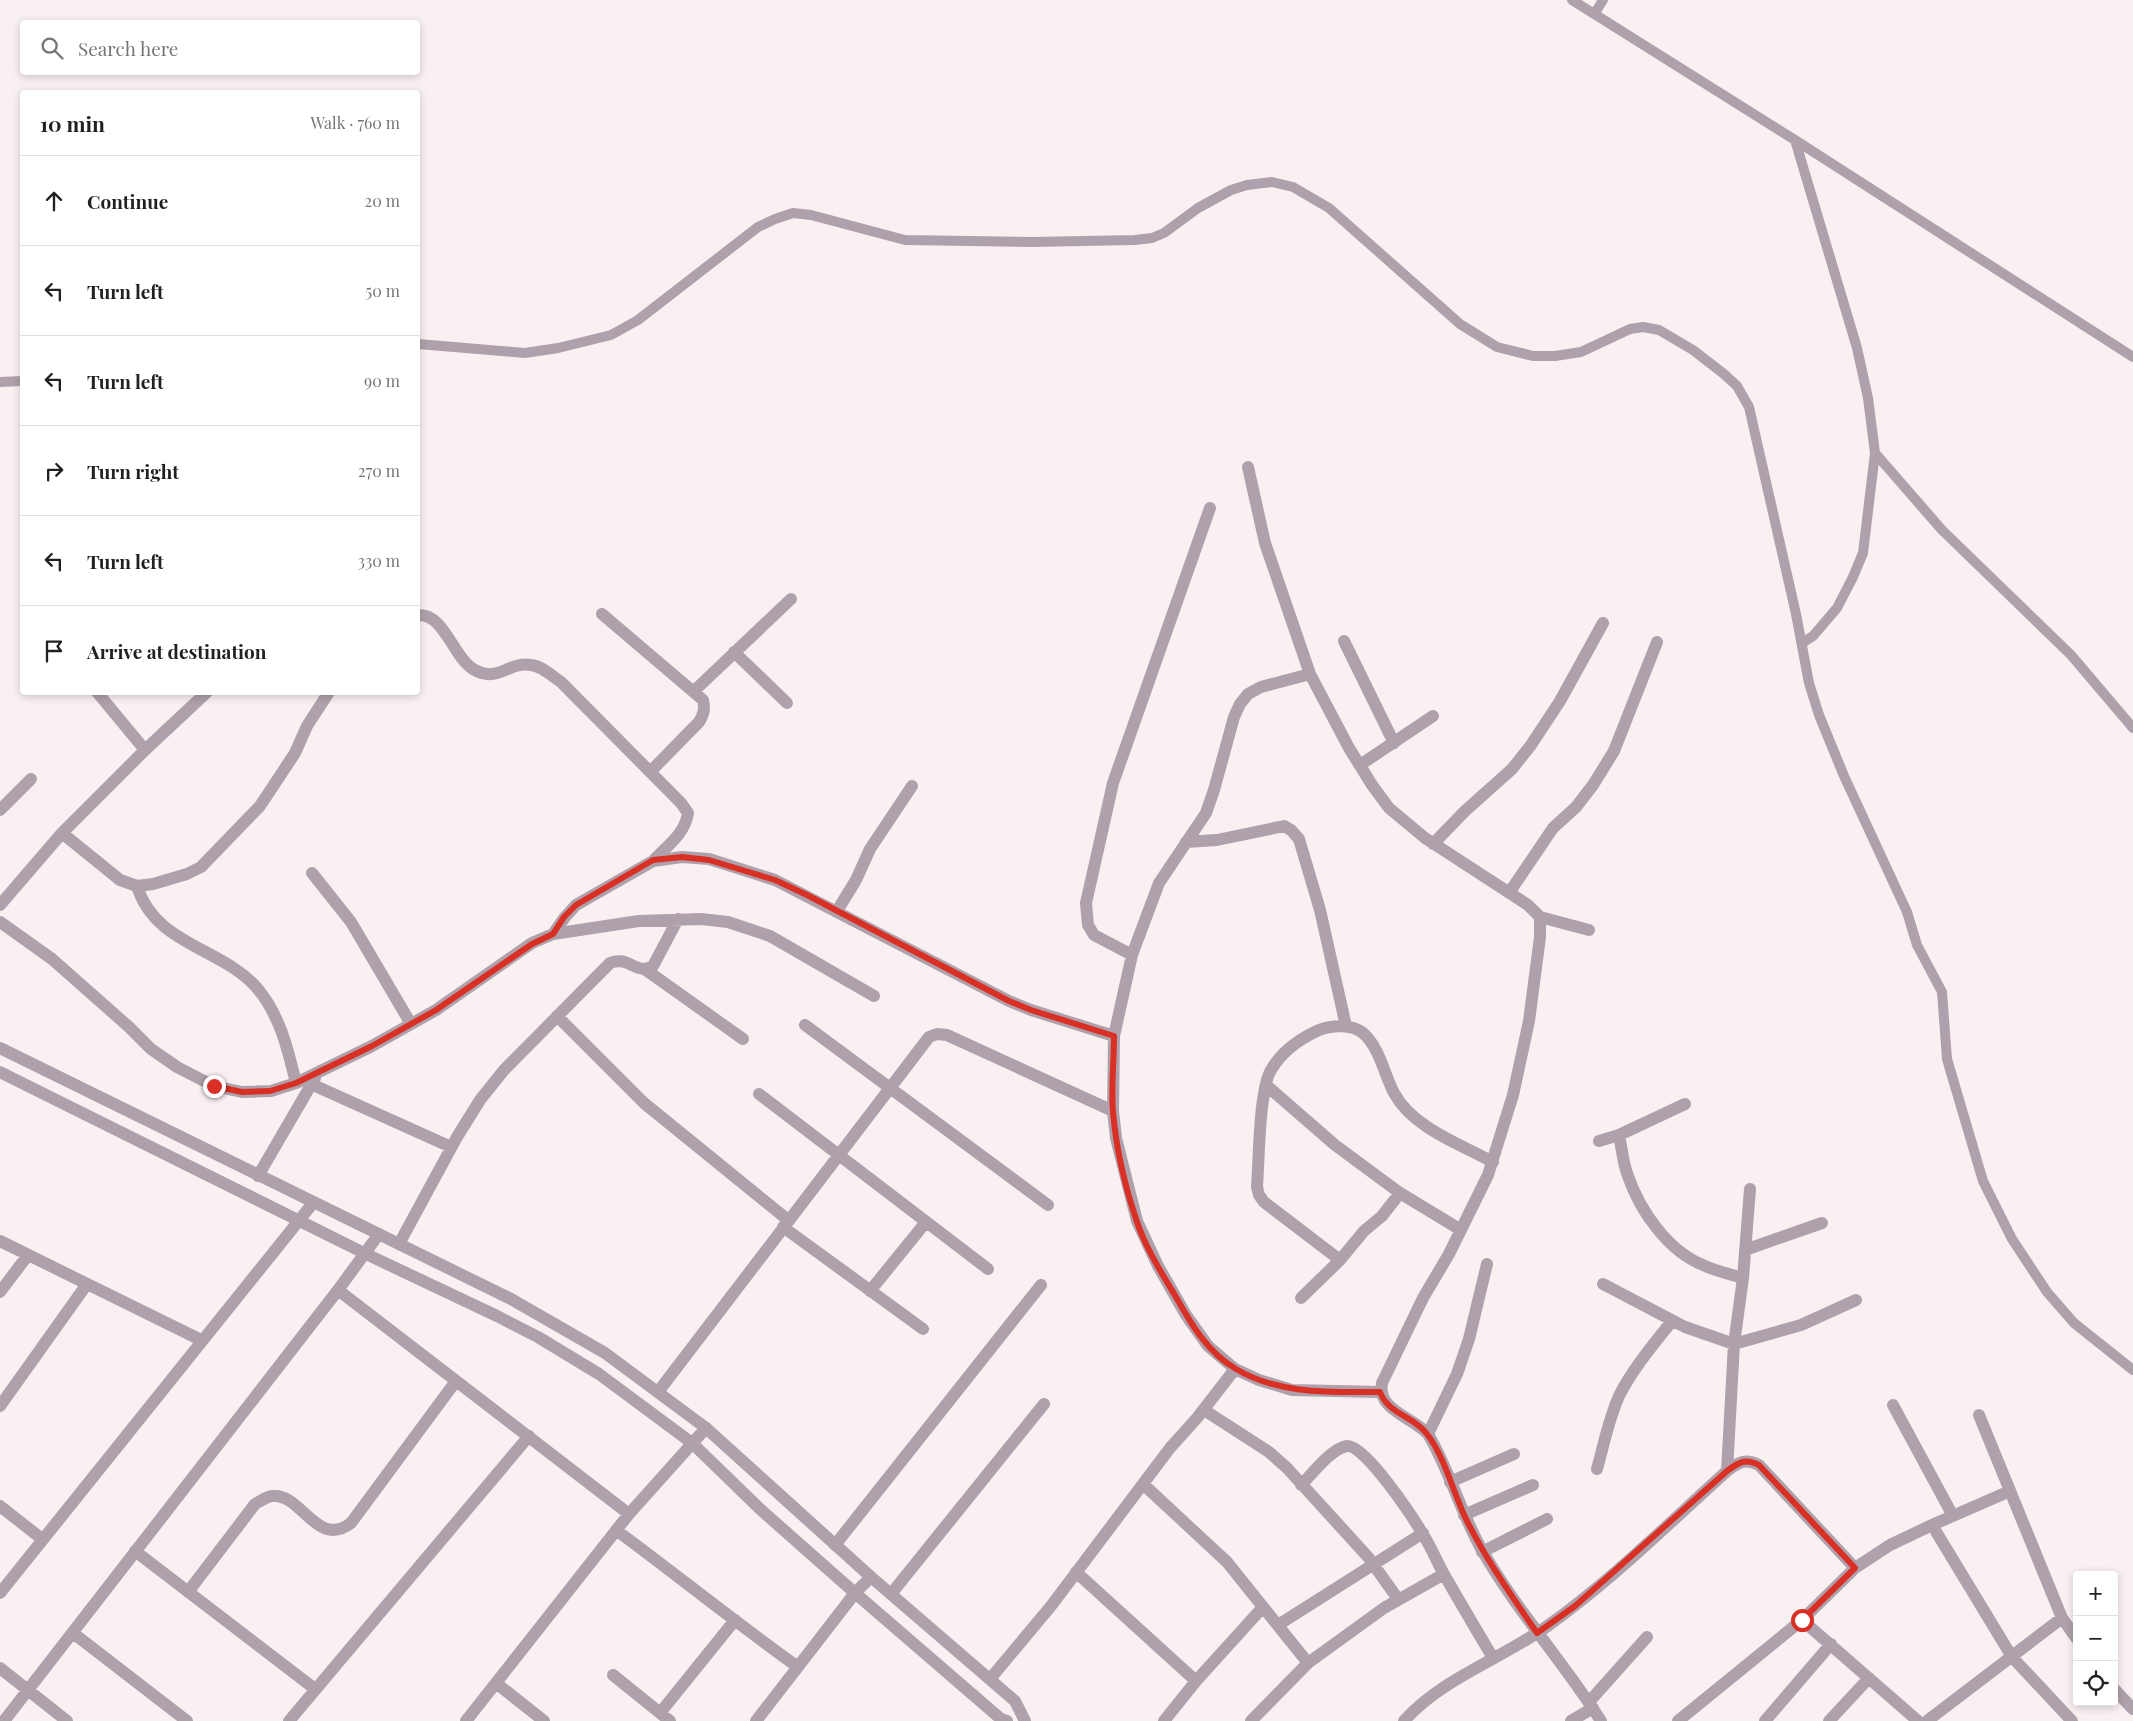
<!DOCTYPE html>
<html lang="en">
<head>
<meta charset="utf-8">
<style>
	:root { --surface:#fff; --page:#f2f2f2; --text:#202124; --muted:#757577; --line:#e0e0e0 }
	body { margin:0; font-family:"Playfair Display",serif; background:var(--page); color:var(--text) }
	.controls { position:absolute; right:15px; bottom:15px; display:grid; overflow:hidden; border-radius:5px; box-shadow:0 2px 8px #0003 }
	.controls button { width:45px; height:45px; display:grid; place-items:center; padding:0; border:0; border-bottom:1px solid var(--line); background:var(--surface); color:var(--text); font:25px sans-serif }
	.stop { position:absolute; width:15px; height:15px; margin:-11px; border:4px solid #d93025; border-radius:50%; background:#fff }
	.stop.end { background:#d93025; border-color:#fff; box-shadow:0 1px 5px #0008 }
	.list { margin:0; padding:0; list-style:none }
	h2 { display:flex; justify-content:space-between; align-items:center; height:65px; margin:0; padding:0 20px; font-size:21px }
	h2 small { font-size:16px; font-weight:400; color:var(--muted) }
	.list li { display:grid; grid-template-columns:32px 1fr auto; gap:15px; align-items:center; box-sizing:border-box; height:90px; padding:0 20px; border-top:1px solid var(--line) }
	.list b { display:block; font-size:19px; white-space:nowrap }
	.list em { font-size:16px; font-style:normal; color:var(--muted) }
	.icon { flex:none; width:28px; height:28px; fill:none; stroke:currentColor; stroke-width:2; stroke-linecap:round; stroke-linejoin:round }
	.map { position:relative; flex:none; width:2133px; height:1721px; overflow:hidden }
	.search { position:absolute; background:var(--surface); box-shadow:0 2px 8px #0003; left:20px; top:20px; width:400px; height:55px; display:flex; align-items:center; gap:12px; box-sizing:border-box; padding:0 18px; border-radius:5px; color:var(--muted); font-size:19px }
	.panel { position:absolute; background:var(--surface); box-shadow:0 2px 8px #0003; left:20px; top:90px; width:400px; height:605px; border-radius:5px }
	.map>svg:first-child { display:block }
	.lines { fill:none; stroke-linecap:round; stroke-linejoin:round }
	.service { stroke:#afa1ab; stroke-width:10 }
	.minor { stroke:#afa1ab; stroke-width:12 }
	.tertiary { stroke:#afa1ab; stroke-width:12 }
	.route { stroke:#d93025; stroke-width:6 }
</style>
</head>
<body>
<div class="map">
<svg width="2133" height="1721" viewBox="0 0 2133 1721">
	<rect width="100%" height="100%" fill="#f9f0f2"/>
	<g class="lines">
		<path class="service" d="M1572 0 1795 140 2133 357
			M1595 13 1603 0
			M1795 140 1857 348 1868 398 1875 453 1863 553 1853 577 1837 608 1813 636 1802 643
			M418 344 525 353 558 348 611 335 638 320 758 227 775 219 793 213 811 215 905 240 1032 242 1135 240 1152 238 1164 233 1198 208 1231 190 1247 185 1272 182 1293 187 1329 208 1460 324 1497 347 1533 356H1555L1581 352 1630 329 1643 327 1659 330 1693 350 1724 374 1737 386 1749 407 1796 614 1809 683 1819 715 1844 776 1907 912 1917 945 1942 992 1947 1059 1983 1181 2012 1239 2047 1292 2074 1323 2133 1370
			M0 382 22 381
			M1875 453 1942 530 2071 655 2133 728"/>
		<path class="minor" d="M1248 467 1265 543 1310 674 1349 748 1372 785 1389 808 1425 838 1528 905 1540 917V937L1529 1021 1513 1095 1488 1175 1449 1254 1423 1298 1382 1383C1377 1410 1411 1416 1428 1434 1450 1471 1461 1514 1483 1552 1518 1612 1564 1663 1601 1721
			M602 614 703 700C705 709 704 714 699 722L650 772
			M418 615C444 613 453 657 473 669 498 684 508 661 531 665 542 666 552 676 561 682L681 803 688 813C685 834 667 846 653 861
			M1344 641 1394 743
			M734 652 787 703
			M1310 674 1261 687 1248 694 1240 704 1234 717 1214 790 1206 813 1159 883 1132 955 1114 1036 1113 1111 1116 1138 1137 1221 1158 1266 1186 1315 1208 1346 1235 1369 1259 1380 1292 1390 1380 1392
			M694 691 791 599
			M97 692 145 750
			M1360 765 1433 716
			M0 810 31 779
			M62 833 120 880 137 886 153 884 187 874 201 867 260 806 295 753 307 726 329 692
			M1186 842 1217 840 1284 826 1291 830 1299 839 1320 910 1346 1026
			M1433 844 1465 811 1512 769 1531 745 1560 701 1603 623
			M312 873 351 922 411 1024
			M137 886C155 945 221 947 257 988 280 1015 288 1050 296 1083
			M1509 893 1553 828 1576 807 1593 785 1614 751 1657 642
			M0 905 62 833 145 750 207 692
			M837 911 856 880 870 849 912 786
			M1540 917 1589 930
			M0 922 52 959 129 1027 151 1049 177 1067 214 1086 242 1092 271 1091 296 1083 372 1046 436 1010 532 943 553 934 639 921 701 919 728 922 770 936 874 996
			M553 934 565 917 576 905 653 861 682 857 709 859 775 880 1009 1001 1031 1010 1114 1036
			M1132 955 1094 935 1088 925 1086 903 1113 783 1210 508
			M646 970 743 1039
			M557 1016 644 1103 788 1220
			M805 1025 1048 1205
			M311 1084 451 1147
			M1266 1085 1335 1145 1400 1193 1461 1230
			M759 1094 988 1269
			M1619 1135C1622 1149 1623 1164 1628 1176 1640 1211 1668 1251 1703 1265 1715 1271 1730 1274 1743 1278
			M1599 1141 1619 1135 1685 1104
			M258 1176 315 1078
			M783 1227 923 1329
			M0 1241 201 1340
			M399 1244 457 1137 480 1100 504 1070 610 963C629 955 636 976 653 966L678 919
			M1745 1250 1822 1223
			M1340 1260 1264 1202 1259 1195 1257 1187C1259 1161 1259 1090 1271 1070 1282 1051 1299 1039 1319 1030 1332 1025 1352 1024 1363 1033 1380 1048 1384 1074 1394 1093 1413 1128 1460 1144 1493 1162
			M1603 1284 1685 1327 1734 1344 1801 1325 1856 1300
			M338 1290 629 1514
			M870 1291 926 1222
			M0 1292 28 1255
			M1301 1298 1340 1260 1364 1231 1382 1216 1400 1193
			M658 1392 929 1037 937 1034 947 1035 1113 1111
			M1893 1405 1953 1516
			M0 1406 87 1284
			M1204 1410 1269 1452 1287 1468 1368 1557 1398 1599
			M1979 1415 2062 1618 2077 1639
			M1428 1434 1457 1374 1469 1339 1487 1264
			M1597 1469C1604 1444 1609 1417 1620 1394 1634 1367 1654 1344 1672 1321
			M1727 1471C1739 1462 1745 1458 1759 1465L1855 1568
			M1450 1482 1514 1454
			M1143 1484 1227 1562 1308 1663
			M1301 1485C1312 1474 1332 1448 1347 1446 1365 1444 1414 1519 1424 1536 1432 1549 1438 1564 1445 1576 1461 1604 1477 1631 1493 1658
			M0 1506 42 1539
			M1464 1515 1533 1485
			M1932 1525 2012 1657 2072 1721
			M616 1530C677 1575 736 1623 798 1667
			M835 1545 1041 1285
			M135 1551 315 1689
			M1482 1552 1547 1519
			M1076 1572 1196 1681
			M188 1592 255 1504C261 1501 267 1496 273 1496 301 1493 317 1549 351 1523L456 1381
			M0 1593 313 1203
			M891 1594 1044 1404
			M1802 1620 1918 1721
			M1278 1625 1423 1533
			M73 1633 187 1721
			M0 1668 67 1721
			M613 1675 670 1721
			M990 1679 1051 1606 1170 1448 1197 1418 1235 1369
			M496 1683 544 1721
			M2114 1689 2133 1709
			M1589 1702 1647 1637
			M660 1713 735 1620
			M4 1721 338 1290 379 1234
			M289 1721 529 1436
			M466 1721 629 1514 706 1428
			M756 1721 855 1593 871 1577
			M1164 1721 1196 1681 1263 1607
			M1251 1721 1308 1663 1384 1608 1444 1574
			M1404 1721C1441 1679 1501 1659 1546 1627 1611 1581 1668 1524 1727 1471L1734 1344 1743 1278 1750 1189
			M1571 1721 1593 1708
			M1678 1721 1802 1620 1855 1568 1890 1545 1932 1525 2010 1491
			M1765 1721 1831 1644
			M1829 1721 1869 1678
			M1927 1721 2062 1618"/>
		<path class="tertiary" d="M0 1048 511 1299 605 1353 706 1428 871 1577 1015 1701 1025 1721
			M0 1072 366 1254 497 1316 538 1337 599 1374 692 1443 760 1509 855 1593 1001 1719 1007 1721"/>
	</g>
	<g class="lines">
		<path class="route" d="M214 1086 242 1092 270 1091 296 1083 372 1046 436 1010 532 944 553 934 564 917 576 905 653 860 682 857 709 860 775 880 807 895 1009 1001 1031 1010 1114 1036C1114 1061 1111 1087 1113 1112 1116 1147 1125 1186 1136 1219 1145 1247 1161 1272 1176 1297 1191 1324 1208 1353 1236 1369 1280 1395 1331 1392 1380 1392 1388 1414 1414 1416 1427 1434 1444 1456 1453 1491 1465 1517 1485 1558 1511 1595 1537 1633L1575 1606 1727 1471C1739 1462 1745 1458 1759 1465L1855 1568 1802 1620"/>
	</g>
</svg>
<div class="controls">
<button>+</button>
<button>−</button>
<button><svg class="icon" aria-label="locate" viewBox="0 0 24 24"><circle cx="12" cy="12" r="6"/><path d="M12 2v4M12 18v4M2 12h4M18 12h4"/></svg></button>
</div>
<div class="stop" style="left:1802px;top:1620px"></div>
<div class="stop end" style="left:214px;top:1086px"></div>
<div class="search"><svg class="icon" aria-label="search" viewBox="0 0 24 24"><circle cx="10" cy="10" r="6"/><path d="M15 15l6 6"/></svg>Search here</div>
<section class="panel">
<h2>10 min<small>Walk · 760 m</small></h2>
<ul class="list">
<li><svg class="icon" aria-label="ahead" viewBox="0 0 24 24"><path d="M12 20V5M6 11l6-6 6 6"/></svg><div><b>Continue</b></div><em>20 m</em></li>
<li><svg class="icon" aria-label="left" viewBox="0 0 24 24"><path d="M17 20v-9H6M10 6l-5 5 5 5"/></svg><div><b>Turn left</b></div><em>50 m</em></li>
<li><svg class="icon" aria-label="left" viewBox="0 0 24 24"><path d="M17 20v-9H6M10 6l-5 5 5 5"/></svg><div><b>Turn left</b></div><em>90 m</em></li>
<li><svg class="icon" aria-label="right" viewBox="0 0 24 24"><path d="M7 20v-9h11M14 6l5 5-5 5"/></svg><div><b>Turn right</b></div><em>270 m</em></li>
<li><svg class="icon" aria-label="left" viewBox="0 0 24 24"><path d="M17 20v-9H6M10 6l-5 5 5 5"/></svg><div><b>Turn left</b></div><em>330 m</em></li>
<li><svg class="icon" aria-label="arrive" viewBox="0 0 24 24"><path d="M6 21V4h12l-3 4 3 4H6"/></svg><div><b>Arrive at destination</b></div></li>
</ul>
</section>
</div>
</body>
</html>
